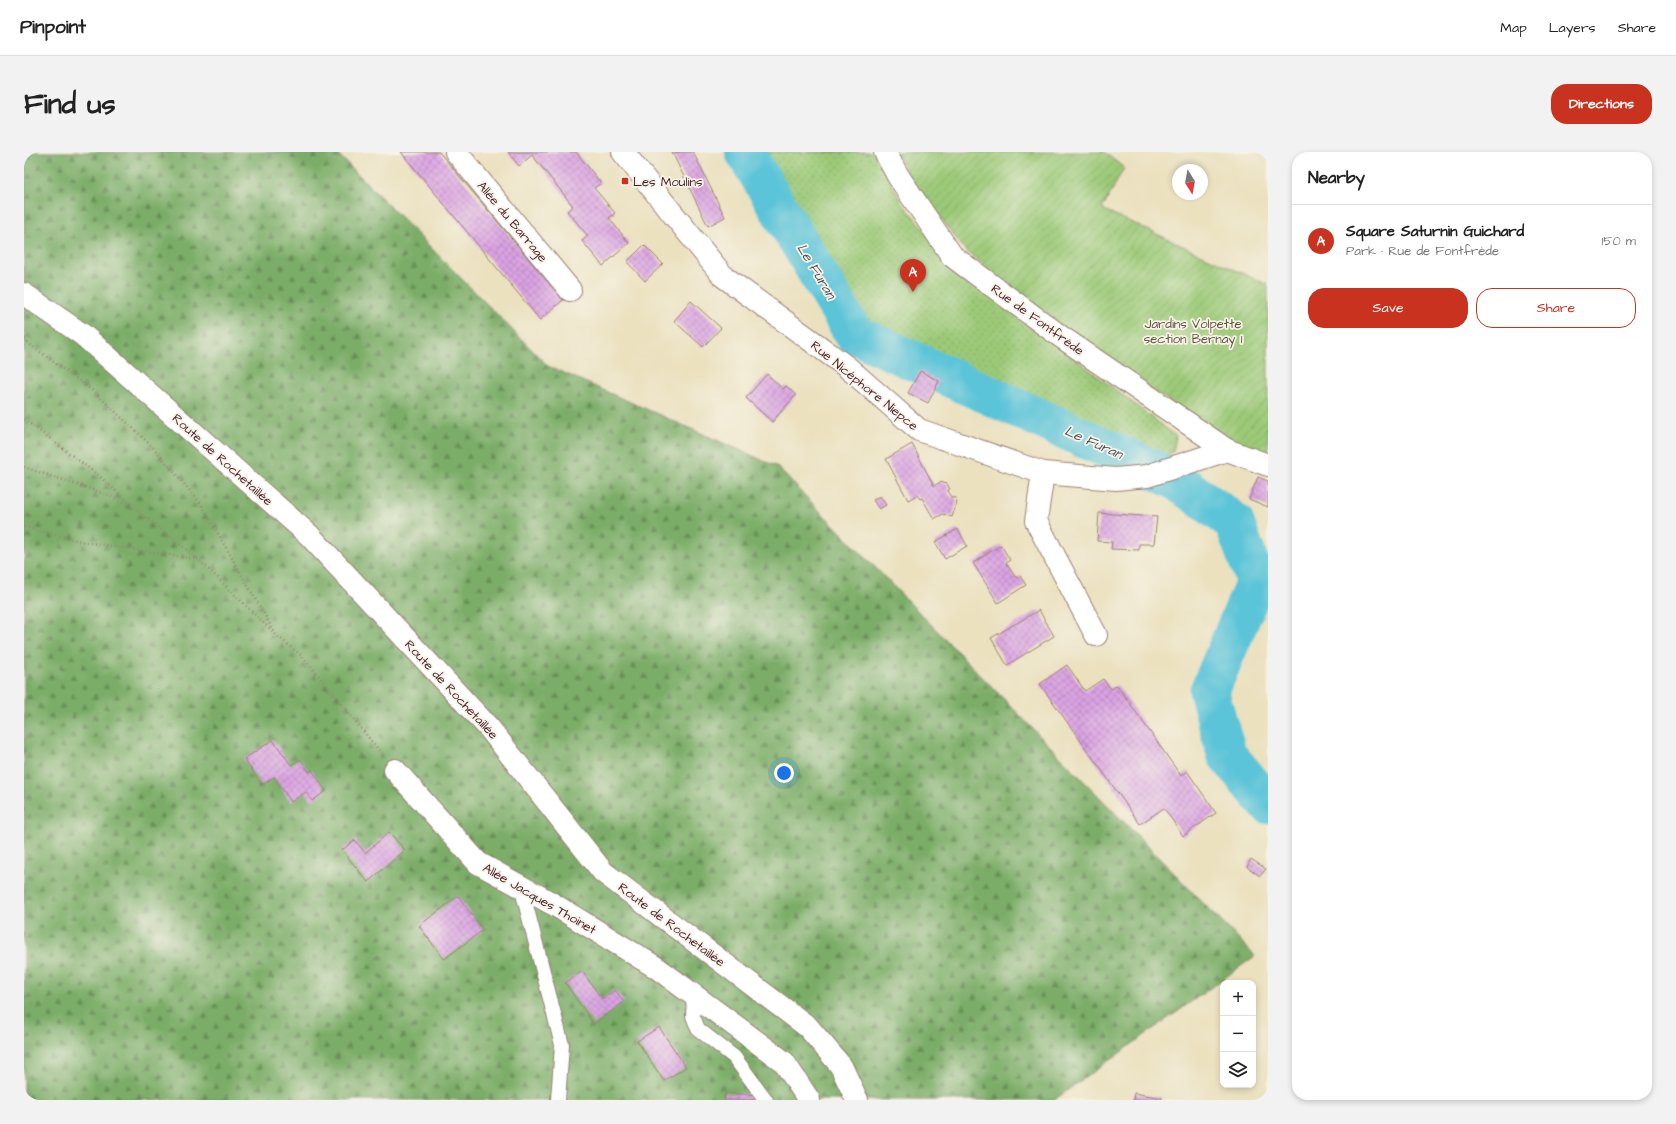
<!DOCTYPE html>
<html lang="en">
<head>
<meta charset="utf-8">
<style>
	:root { --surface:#fff; --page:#f2f2f2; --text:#222; --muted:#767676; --line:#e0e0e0; --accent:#c8321e }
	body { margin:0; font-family:"Architects Daughter",sans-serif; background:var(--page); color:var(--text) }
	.controls { position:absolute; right:12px; bottom:12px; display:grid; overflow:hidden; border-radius:8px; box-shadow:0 2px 6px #0003 }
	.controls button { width:36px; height:36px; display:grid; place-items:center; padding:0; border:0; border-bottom:1px solid var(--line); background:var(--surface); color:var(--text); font:20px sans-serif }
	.compass { position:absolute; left:1148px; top:12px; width:36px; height:36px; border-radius:50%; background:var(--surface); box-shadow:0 2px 6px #0003; rotate:169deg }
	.you { position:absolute; left:760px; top:621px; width:14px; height:14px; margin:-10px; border:3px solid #fff; border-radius:50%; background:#1a73e8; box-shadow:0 0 0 6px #1a73e833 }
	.badge { display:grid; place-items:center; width:26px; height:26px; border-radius:50%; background:var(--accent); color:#fff; font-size:13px; font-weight:700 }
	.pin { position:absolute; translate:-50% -33px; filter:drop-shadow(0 1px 2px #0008) }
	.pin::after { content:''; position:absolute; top:21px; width:14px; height:12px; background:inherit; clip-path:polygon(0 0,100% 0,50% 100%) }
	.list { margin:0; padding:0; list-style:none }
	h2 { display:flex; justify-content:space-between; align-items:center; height:52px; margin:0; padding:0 16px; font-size:17px }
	h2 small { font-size:13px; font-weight:400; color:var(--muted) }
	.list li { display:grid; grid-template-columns:26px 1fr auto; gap:12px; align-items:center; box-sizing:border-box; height:72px; padding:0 16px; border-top:1px solid var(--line) }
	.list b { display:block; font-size:15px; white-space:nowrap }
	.list p { margin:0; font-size:13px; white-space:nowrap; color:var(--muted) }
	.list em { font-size:13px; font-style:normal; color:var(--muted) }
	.actions { display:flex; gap:8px; padding:12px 16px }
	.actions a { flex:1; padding:9px 0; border:1px solid var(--accent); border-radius:16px; text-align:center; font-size:14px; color:var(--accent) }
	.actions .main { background:var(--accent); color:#fff }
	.icon { flex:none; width:22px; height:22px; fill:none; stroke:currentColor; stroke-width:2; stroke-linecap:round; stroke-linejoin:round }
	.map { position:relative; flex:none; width:1244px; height:948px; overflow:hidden; border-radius:16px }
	header { display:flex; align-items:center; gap:24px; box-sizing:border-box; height:56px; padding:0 20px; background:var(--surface); border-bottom:1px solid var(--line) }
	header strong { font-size:19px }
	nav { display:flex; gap:22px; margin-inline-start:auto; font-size:14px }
	.intro { display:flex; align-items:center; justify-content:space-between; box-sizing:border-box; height:96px; padding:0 24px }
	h1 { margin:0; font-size:28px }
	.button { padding:10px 18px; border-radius:16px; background:var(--accent); color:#fff; font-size:14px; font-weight:700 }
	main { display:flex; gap:24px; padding:0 24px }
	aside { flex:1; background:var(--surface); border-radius:16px; box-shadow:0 2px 6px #0003 }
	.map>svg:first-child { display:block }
	.grass { fill:url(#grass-dots); stroke:#727451 }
	.forest { fill:url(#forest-firs); stroke:#63664a }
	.garden { fill:url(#garden-furrows); stroke:#727451 }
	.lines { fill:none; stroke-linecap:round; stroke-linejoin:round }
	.river { stroke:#5bc4d8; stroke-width:40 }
	.building { fill:url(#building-cross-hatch) }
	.service-casing { stroke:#9a8075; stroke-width:16 }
	.minor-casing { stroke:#9a8075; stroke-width:24 }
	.tertiary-casing { stroke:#9a8075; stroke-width:24 }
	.secondary-casing { stroke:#9a8075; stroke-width:24 }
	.path { stroke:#9a8075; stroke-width:2.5; stroke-dasharray:1 3; stroke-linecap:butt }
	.service { stroke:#fff; stroke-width:14 }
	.minor { stroke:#fff; stroke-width:22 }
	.tertiary { stroke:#fff; stroke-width:22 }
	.secondary { stroke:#fff; stroke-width:22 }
	.poi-dot { fill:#c8321e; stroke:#f7f3e8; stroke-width:1.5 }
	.labels { text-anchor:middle; stroke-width:3.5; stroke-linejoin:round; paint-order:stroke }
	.poi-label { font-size:13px; fill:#4a1f2b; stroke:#f7f3e8; text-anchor:start }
	.street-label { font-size:13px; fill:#4a1f2b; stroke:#f7f3e8 }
	.park-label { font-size:13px; fill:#625242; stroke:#f7f3e8 }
	.water-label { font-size:14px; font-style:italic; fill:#4f515f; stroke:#f7f3e8 }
</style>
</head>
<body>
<header>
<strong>Pinpoint</strong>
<nav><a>Map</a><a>Layers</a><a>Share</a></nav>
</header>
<div class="intro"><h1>Find us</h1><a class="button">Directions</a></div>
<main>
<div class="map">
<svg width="1244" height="948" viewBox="0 0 1244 948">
	<defs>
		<pattern id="grass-dots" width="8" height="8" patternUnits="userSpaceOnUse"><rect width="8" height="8" fill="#9bc977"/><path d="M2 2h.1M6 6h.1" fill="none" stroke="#87ac67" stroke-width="1.8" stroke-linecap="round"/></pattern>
		<pattern id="forest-firs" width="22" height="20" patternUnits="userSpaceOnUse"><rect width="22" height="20" fill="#7cad68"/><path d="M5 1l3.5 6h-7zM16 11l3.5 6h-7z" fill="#688c56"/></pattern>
		<pattern id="garden-furrows" width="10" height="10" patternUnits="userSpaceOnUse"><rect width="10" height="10" fill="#9bc977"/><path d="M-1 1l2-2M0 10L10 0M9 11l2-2" fill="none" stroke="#87ac67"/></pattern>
		<pattern id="building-cross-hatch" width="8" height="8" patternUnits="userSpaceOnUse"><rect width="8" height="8" fill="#daa3e3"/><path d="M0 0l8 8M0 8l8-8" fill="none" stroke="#b384b8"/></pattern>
	</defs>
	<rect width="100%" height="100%" fill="#f7f3e8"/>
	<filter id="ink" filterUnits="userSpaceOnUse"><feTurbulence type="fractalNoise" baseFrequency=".025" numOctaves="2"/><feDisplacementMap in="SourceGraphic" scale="8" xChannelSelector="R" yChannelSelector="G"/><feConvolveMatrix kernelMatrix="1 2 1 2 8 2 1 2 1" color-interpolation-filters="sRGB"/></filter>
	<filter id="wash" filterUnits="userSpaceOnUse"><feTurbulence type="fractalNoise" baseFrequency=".012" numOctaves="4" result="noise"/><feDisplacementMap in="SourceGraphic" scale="16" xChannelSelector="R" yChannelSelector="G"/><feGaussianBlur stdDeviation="0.9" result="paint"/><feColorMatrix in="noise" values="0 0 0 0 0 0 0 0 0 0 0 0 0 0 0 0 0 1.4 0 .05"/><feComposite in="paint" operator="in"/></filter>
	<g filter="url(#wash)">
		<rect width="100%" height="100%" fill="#ebe1bf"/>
		<path class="grass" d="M736 0H850L877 49 927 112 1152 284 1149 300 1137 305 1046 269 905 207 891 195 872 190 830 167Z"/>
		<path class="forest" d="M0 0H312L524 214 752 314 1231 804 1030 948H0Z"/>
		<path class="garden" d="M872 0H1080L1100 16 1078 57 1244 133V304L1208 290 1091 214 942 99 885 24Z"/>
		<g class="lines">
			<path class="river" d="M721 0 830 182 1150 327 1210 370 1232 429 1185 540 1203 603 1244 652"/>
		</g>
		<g id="blocks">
			<path class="building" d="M377 0H415L539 148 516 168Z
				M484 0H552L577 31 570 36 591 61 585 66 605 91 579 114 558 89 564 84 543 59 549 54 529 29 508 3 495 14Z
				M648 0H669L701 65 684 74Z
				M620 93 639 112 621 129 603 110Z
				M667 149 697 176 679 195 650 169Z
				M896 219 915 229 904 251 884 241Z
				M743 222 759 237 762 234 772 243 748 270 722 246Z
				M888 292 910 334 916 330 923 332 926 337 923 339 928 346 930 345 933 350 928 365 919 362 910 367 898 346 896 347 893 343 884 348 862 307Z
				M1234 325 1244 329V355L1225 347Z
				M856 344 862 353 855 357 849 348Z
				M1075 361 1133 365 1130 392H1115V398L1087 397 1088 390 1073 389Z
				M934 377 943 394 921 407 911 390Z
				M977 393 986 408 982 411 992 426 996 424 1002 433 974 451 949 411Z
				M1015 458 1030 484 983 513 967 486Z
				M1043 513 1061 539 1079 527 1087 537 1093 533 1157 624 1163 619 1192 661 1159 684 1140 656 1116 672 1016 532Z
				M249 588 267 613 276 607 285 620 288 618 302 639 288 649 282 640 267 650 250 625 238 633 220 607Z
				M365 680 381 698 344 730 318 698 331 688 341 701Z
				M1227 707 1242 717 1236 724 1223 715Z
				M434 744 459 778 420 807 395 774Z
				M558 819 578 847 591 838 600 850 570 872 541 831Z
				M635 875 662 915 640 929 613 889Z
				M701 941 734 943 733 948H700Z
				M1110 941 1138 946 1137 948H1109Z"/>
		</g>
	</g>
	<g filter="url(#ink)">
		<use href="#blocks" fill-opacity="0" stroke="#9a8075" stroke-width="1"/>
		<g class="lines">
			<g class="service-casing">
				<path id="service" d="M497 734 538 893 534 948
					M670 844 669 864 674 877 710 905 742 948"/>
			</g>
			<g class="minor-casing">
				<path id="minor" d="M432 0 546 138
					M861 0 874 24 928 104 1036 184 1203 298
					M1019 321 1012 369 1072 483
					M371 618 454 711 529 752 633 816 760 910 785 948"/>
			</g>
			<g class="tertiary-casing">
				<path id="tertiary" d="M599 0 699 124 823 215 895 278 1019 321 1092 327 1123 324 1203 298 1244 313"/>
			</g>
			<g class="secondary-casing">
				<path id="secondary" d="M0 142 59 183 285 383 465 576 579 720 784 875 817 914 833 948"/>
			</g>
			<path class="path" d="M0 188 69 239 128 294 177 352 252 483 280 506 357 601
				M0 267 75 324 109 354
				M0 315 84 343 112 357 174 407
				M0 375 60 390 174 407 249 480"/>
			<use href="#service" class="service"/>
			<use href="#minor" class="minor"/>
			<use href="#tertiary" class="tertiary"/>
			<use href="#secondary" class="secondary"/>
		</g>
	</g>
	<rect class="poi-dot" x="597" y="25" width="8" height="8" rx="2"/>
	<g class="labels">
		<g class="poi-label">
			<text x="609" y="34">Les Moulins</text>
		</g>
		<g class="street-label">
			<text transform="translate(489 69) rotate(50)" y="5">Allée du Barrage</text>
			<text transform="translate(1014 167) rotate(36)" y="5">Rue de Fontfrède</text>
			<text transform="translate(841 233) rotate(39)" y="5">Rue Nicéphore Niepce</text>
			<text transform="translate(199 307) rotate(42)" y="5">Route de Rochetaillée</text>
			<text transform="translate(428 537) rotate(47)" y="5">Route de Rochetaillée</text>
			<text transform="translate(516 746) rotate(30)" y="5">Allée Jacques Thoinet</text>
			<text transform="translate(648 772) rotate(37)" y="5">Route de Rochetaillée</text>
		</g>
		<g class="park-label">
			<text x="1169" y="176">Jardins Volpette<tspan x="1169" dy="15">section Bernay 1</tspan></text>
		</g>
		<g class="water-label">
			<text transform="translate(793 119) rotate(59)" y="5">Le Furan</text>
			<text transform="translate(1070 290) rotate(24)" y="5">Le Furan</text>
		</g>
	</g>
</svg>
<div class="controls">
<button>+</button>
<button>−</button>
<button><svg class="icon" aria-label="layers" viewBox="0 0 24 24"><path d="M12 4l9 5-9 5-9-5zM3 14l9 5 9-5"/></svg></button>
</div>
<svg class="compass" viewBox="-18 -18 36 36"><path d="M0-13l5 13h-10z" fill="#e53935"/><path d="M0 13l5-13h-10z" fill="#767676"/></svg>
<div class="you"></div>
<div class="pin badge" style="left:889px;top:140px">A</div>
</div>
<aside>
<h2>Nearby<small></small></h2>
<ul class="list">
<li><span class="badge">A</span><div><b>Square Saturnin Guichard</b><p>Park · Rue de Fontfrède</p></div><em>150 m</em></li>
</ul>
<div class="actions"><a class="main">Save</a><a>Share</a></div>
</aside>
</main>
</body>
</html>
